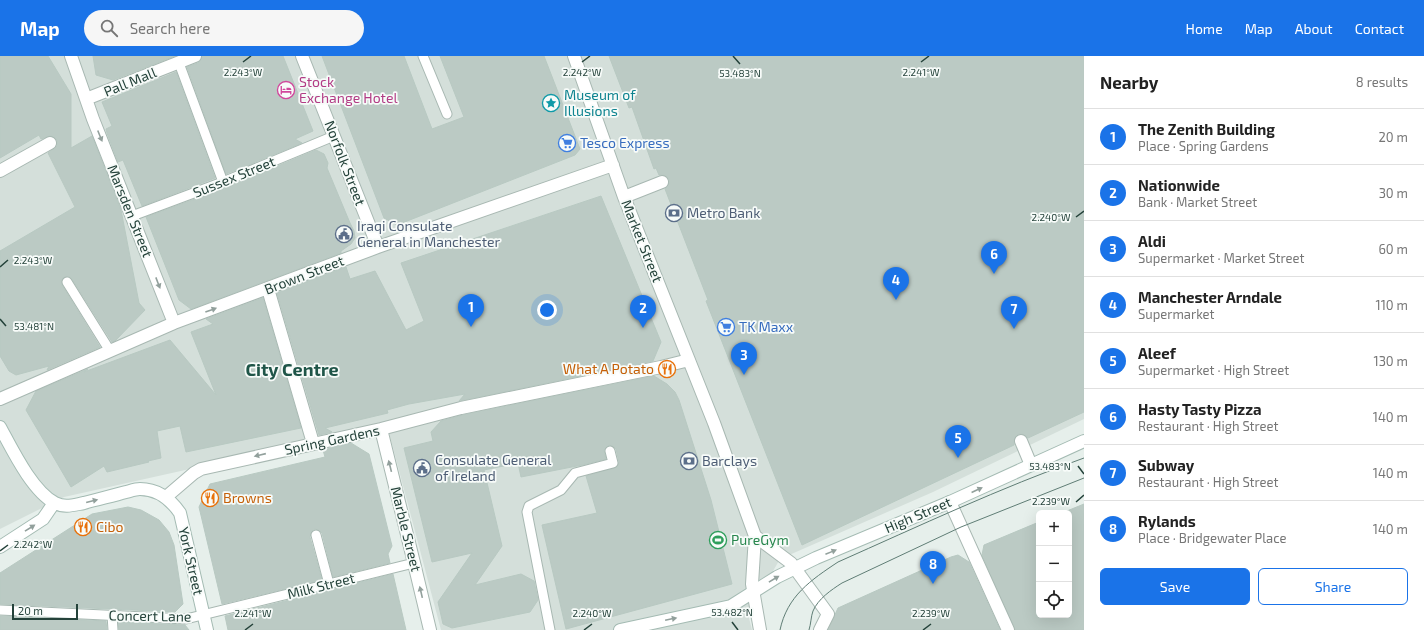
<!DOCTYPE html>
<html lang="en">
<head>
<meta charset="utf-8">
<style>
	:root { --surface:#fff; --page:#f6f6f6; --text:#222; --muted:#767676; --line:#e0e0e0; --accent:#1a73e8 }
	body { margin:0; font-family:"Exo 2",sans-serif; background:var(--page); color:var(--text) }
	.controls { position:absolute; right:12px; bottom:12px; display:grid; overflow:hidden; border-radius:6px; box-shadow:0 4px 16px #0002 }
	.controls button { width:36px; height:36px; display:grid; place-items:center; padding:0; border:0; border-bottom:1px solid var(--line); background:var(--surface); color:var(--text); font:20px sans-serif }
	.scale { position:absolute; left:12px; bottom:10px; width:66px; box-sizing:border-box; padding-left:4px; border:2px solid #24423a; border-top:0; font-size:11px; line-height:14px; white-space:nowrap; color:#24423a; -webkit-text-stroke:3px #f7fbf9; paint-order:stroke }
	.you { position:absolute; left:547px; top:254px; width:14px; height:14px; margin:-10px; border:3px solid #fff; border-radius:50%; background:#1a73e8; box-shadow:0 0 0 6px #1a73e833 }
	.badge { display:grid; place-items:center; width:26px; height:26px; border-radius:50%; background:var(--accent); color:#fff; font-size:13px; font-weight:700 }
	.pin { position:absolute; translate:-50% -33px; filter:drop-shadow(0 1px 2px #0008) }
	.pin::after { content:''; position:absolute; top:21px; width:14px; height:12px; background:inherit; clip-path:polygon(0 0,100% 0,50% 100%) }
	.list { margin:0; padding:0; list-style:none }
	h2 { display:flex; justify-content:space-between; align-items:center; height:52px; margin:0; padding:0 16px; font-size:17px }
	h2 small { font-size:13px; font-weight:400; color:var(--muted) }
	.list li { display:grid; grid-template-columns:26px 1fr auto; gap:12px; align-items:center; box-sizing:border-box; height:56px; padding:0 16px; border-top:1px solid var(--line) }
	.list b { display:block; font-size:15px; white-space:nowrap }
	.list p { margin:0; font-size:13px; white-space:nowrap; color:var(--muted) }
	.list em { font-size:13px; font-style:normal; color:var(--muted) }
	.actions { display:flex; gap:8px; padding:12px 16px }
	.actions a { flex:1; padding:9px 0; border:1px solid var(--accent); border-radius:6px; text-align:center; font-size:14px; color:var(--accent) }
	.actions .main { background:var(--accent); color:#fff }
	.icon { flex:none; width:22px; height:22px; fill:none; stroke:currentColor; stroke-width:2; stroke-linecap:round; stroke-linejoin:round }
	.map { position:relative; flex:none; width:1084px; height:574px; overflow:hidden }
	header { display:flex; align-items:center; gap:24px; box-sizing:border-box; height:56px; padding:0 20px; background:var(--accent); color:#fff }
	header strong { font-size:19px }
	nav { display:flex; gap:22px; margin-inline-start:auto; font-size:14px }
	.search { width:280px; height:36px; background:var(--page); display:flex; align-items:center; gap:10px; box-sizing:border-box; padding:0 14px; border-radius:22px; color:var(--muted); font-size:15px }
	main { display:flex }
	aside { flex:1; background:var(--surface) }
	.map>svg:first-child { display:block }
	.built { fill:#d4dfda }
	.building { fill:#bbcac4; stroke:#b8c9c2 }
	.lines { fill:none; stroke-linecap:round; stroke-linejoin:round }
	.lane-casing { stroke:#a8b8b2; stroke-width:11 }
	.street-casing { stroke:#a8b8b2; stroke-width:14 }
	.secondary-casing { stroke:#a4bbb3; stroke-width:14 }
	.lane { stroke:#fff; stroke-width:9 }
	.street { stroke:#fff; stroke-width:12 }
	.secondary { stroke:#fff; stroke-width:12 }
	.tram { stroke:#5f7d75; stroke-width:1 }
	.oneway { fill:#92a09c }
	.ticks { fill:none; stroke:#24423a; stroke-width:1.5 }
	.labels { text-anchor:middle; stroke-width:3.5; stroke-linejoin:round; paint-order:stroke }
	.street-label { font-size:14px; fill:#24423a; stroke:#f7fbf9 }
	.hotel-label { font-size:14px; fill:#b23c85; stroke:#f7fbf9; text-anchor:start }
	.culture-label { font-size:14px; fill:#0d838f; stroke:#f7fbf9; text-anchor:start }
	.shop-label { font-size:14px; fill:#366cbe; stroke:#f7fbf9; text-anchor:start }
	.service-label { font-size:14px; fill:#4e5e75; stroke:#f7fbf9; text-anchor:start }
	.food-label { font-size:14px; fill:#c56008; stroke:#f7fbf9; text-anchor:start }
	.leisure-label { font-size:14px; fill:#27864d; stroke:#f7fbf9; text-anchor:start }
	.district-label { font-size:18px; font-weight:bold; fill:#1f5548; stroke:#f7fbf9 }
	.ticks-label { font-size:10px; text-anchor:middle; fill:#24423a; stroke:#f7fbf9; stroke-width:3.5; stroke-linejoin:round; paint-order:stroke }
</style>
</head>
<body>
<header>
<strong>Map</strong>
<div class="search"><svg class="icon" aria-label="search" viewBox="0 0 24 24"><circle cx="10" cy="10" r="6"/><path d="M15 15l6 6"/></svg>Search here</div>
<nav><a>Home</a><a>Map</a><a>About</a><a>Contact</a></nav>
</header>
<main>
<div class="map">
<svg width="1084" height="574" viewBox="0 0 1084 574">
	<rect width="100%" height="100%" fill="#e6efeb"/>
	<path class="built" d="M0 0H1084V363L933 436 780 503 748 558 752 574H441L387 369 64 441 0 473Z"/>
	<path class="building" d="M0 0H48L71 38V92L92 80 121 154 139 247 145 254 115 285 112 286 72 223 69 221H64L62 224V229L100 291 47 314 49 310 16 319 9 315 0 300V195L75 151 48 97 57 90V84L54 81 50 80 41 83 39 79 0 102Z
		M93 0H175L113 24 96 19Z
		M202 0H283L313 75 295 83 302 87 226 118 187 11 198 7 201 4Z
		M322 0H404L432 73 464 61 440 0H544L580 93 575 99 397 169 384 162Z
		M609 0H1084V356L1028 382 1022 378H1018L1014 384V389L802 489 706 245 708 244 665 133 669 127V123L663 119H659L656 112 654 113 632 51 629 52Z
		M176 16 215 122 142 150 123 104 118 106 107 77 106 73 112 70 102 46Z
		M316 94 324 98 328 107 327 112 350 167 354 175 355 182 351 188 341 195V197L191 253 179 244 146 161 225 132Z
		M601 140 661 286 653 305 459 345 465 338 409 348 387 354 388 357 325 372 332 376 319 379 277 237 346 211 350 223 375 215 406 274 424 265 401 207Z
		M263 242 301 372 186 396 180 370 157 375 161 402 148 405 149 406 107 416 104 410 71 431 26 354 36 335 88 313 84 316 170 284 216 339 191 276 213 268 206 263Z
		M654 320 667 328 675 336 679 344 711 444 732 528 566 573 542 469 597 457 586 420 617 411 619 406 616 393 614 391 609 389 604 394 606 403 582 409 521 421 518 407 484 414 502 490 475 529 521 518 534 525 538 544 530 556 452 572 443 568 438 546 472 497 432 506 404 392 433 385 431 376 441 365 463 359Z
		M351 387 369 398 392 490 388 498 390 507 333 521 322 477 320 475 315 473 312 475 310 481 322 524 222 548 199 451 210 428 325 401 323 394Z
		M1084 448V574H1015L982 499 984 489 1039 466V559H1069V457H1062Z
		M128 451 141 454 159 464 169 476 174 489 183 548 175 556 0 548V517L92 458Z
		M958 499 969 506 1000 574H828L838 552 951 501Z
		M393 518 406 574H228L225 560Z
		M0 560 106 565 107 574H0Z
		M118 566 185 569 189 574H119Z"/>
	<g class="lines">
		<g class="lane-casing">
			<path id="lane" d="M423 0 447 58
				M179 7 223 126
				M132 160 223 126 334 80
				M67 226 110 295
				M316 479 329 528
				M0 554 186 563 414 507
				M112 559 113 574
				M550 574 527 456 529 450 561 434 575 417 613 407 610 395"/>
		</g>
		<g class="street-casing">
			<path id="street" d="M71 0 93 63 174 267
				M302 0 378 191
				M574 0 624 141 714 367 755 480 752 528 760 574
				M86 43 195 0
				M0 115 50 87
				M624 141 662 126
				M268 233 313 387
				M0 343 174 267 378 191 613 109
				M381 373 414 507 430 574
				M1021 385 1031 409
				M166 441 194 417 201 413 381 373 461 352 661 311 689 304
				M950 446 1008 574
				M755 480 791 507 828 558 820 574"/>
		</g>
		<g class="secondary-casing">
			<path id="secondary" d="M0 371C12 393 32 435 55 447 65 452 73 449 84 447 98 443 112 440 126 436 130 435 136 433 140 433 158 433 171 444 180 457L207 574
				M0 491 43 463 54 447
				M620 574 731 550 777 521 816 502 950 446 1084 385"/>
		</g>
		<use href="#lane" class="lane"/>
		<use href="#street" class="street"/>
		<use href="#secondary" class="secondary"/>
		<path class="tram" d="M780 574C787 540 811 524 838 506 919 470 1000 432 1084 402
			M809 574C811 568 811 560 813 555 818 543 831 534 842 527L961 471 1084 422"/>
	</g>
	<defs><path id="oneway-solid" d="M-6-.8H1V-3.2L6.5 0L1 3.2V.8H-6Z"/></defs>
	<g class="oneway">
		<use href="#oneway-solid" transform="translate(100 80) rotate(68)"/>
		<use href="#oneway-solid" transform="translate(158 227) rotate(69)"/>
		<use href="#oneway-solid" transform="translate(211 254) rotate(-20)"/>
		<use href="#oneway-solid" transform="translate(260 399) rotate(167)"/>
		<use href="#oneway-solid" transform="translate(390 410) rotate(-104)"/>
		<use href="#oneway-solid" transform="translate(977 434) rotate(-25)"/>
		<use href="#oneway-solid" transform="translate(92 445) rotate(-14)"/>
		<use href="#oneway-solid" transform="translate(30 472) rotate(-32)"/>
		<use href="#oneway-solid" transform="translate(831 496) rotate(-22)"/>
		<use href="#oneway-solid" transform="translate(774 523) rotate(-31)"/>
		<use href="#oneway-solid" transform="translate(421 536) rotate(-103)"/>
		<use href="#oneway-solid" transform="translate(671 563) rotate(-12)"/>
	</g>
	<path class="ticks" d="M733 0 740 8M243 6 251 0M582 6 590 0M921 6 929 0M1076 161 1084 155M0 211 8 204M0 263 6 270M1078 410 1084 418M1076 446 1084 439M0 495 8 489M732 566 738 574M245 574 253 568M584 574 592 568M923 574 931 568"/>
	<defs>
		<g id="hotel-ring" transform="scale(0.9)"><circle r="9.5" fill="#f7fbf9" stroke="#d1479c" stroke-width="1.5"/><path d="M-6-4.5h1.5V1H6V5H4.5V3h-9V5H-6ZM-4 0a1.8 1.8 0 1 1 3.6 0ZM.5 0V-2.5h3Q6-2.5 6 0Z" fill="#d1479c"/></g>
		<g id="sight-ring" transform="scale(0.9)"><circle r="9.5" fill="#f7fbf9" stroke="#0f9aa8" stroke-width="1.5"/><path d="M0-6L1.8-2.2L6-1.7L2.9 1.2L3.7 5.4L0 3.3L-3.7 5.4L-2.9 1.2L-6-1.7L-1.8-2.2Z" fill="#0f9aa8"/></g>
		<g id="supermarket-ring" transform="scale(0.9)"><circle r="9.5" fill="#f7fbf9" stroke="#3f7fe0" stroke-width="1.5"/><path d="M-6-5.5h2.5l.6 2H6L4.5 2H-2.5L-4.4-4H-6ZM-1.5 3.2a1.3 1.3 0 1 0 .1 0ZM3 3.2a1.3 1.3 0 1 0 .1 0Z" fill="#3f7fe0"/></g>
		<g id="bank-ring" transform="scale(0.9)"><circle r="9.5" fill="#f7fbf9" stroke="#5c6f8a" stroke-width="1.5"/><path d="M-6-4H6V4H-6ZM0-2.3a2.3 2.3 0 1 0 0 4.6a2.3 2.3 0 1 0 0-4.6Z" fill="#5c6f8a"/></g>
		<g id="civic-ring" transform="scale(0.9)"><circle r="9.5" fill="#f7fbf9" stroke="#5c6f8a" stroke-width="1.5"/><path d="M-.6-6.5H3V-4.5H.6V-3L4-1V1h2V6H-6V1h2V-1L-.6-3ZM-1.2 2.5V6h2.4V2.5Z" fill="#5c6f8a"/></g>
		<g id="restaurant-ring" transform="scale(0.9)"><circle r="9.5" fill="#f7fbf9" stroke="#e8710a" stroke-width="1.5"/><path d="M-5-6h1v4h1v-4h1v4h1v-4h1v5L-1.5 .5V6h-2V.5L-5-1ZM5-6V6H3V1.5H1.5Q1.5-4 5-6Z" fill="#e8710a"/></g>
		<g id="stadium-ring" transform="scale(0.9)"><circle r="9.5" fill="#f7fbf9" stroke="#2e9e5b" stroke-width="1.5"/><path d="M0-5a6.5 5 0 1 0 0 10a6.5 5 0 1 0 0-10ZM-3.5-1.8h7v3.6h-7Z" fill="#2e9e5b"/></g>
	</defs>
	<g fill-rule="evenodd">
		<use href="#hotel-ring" x="286" y="34"/>
		<use href="#sight-ring" x="551" y="47"/>
		<use href="#supermarket-ring" x="567" y="87"/>
		<use href="#bank-ring" x="674" y="157"/>
		<use href="#civic-ring" x="344" y="178"/>
		<use href="#supermarket-ring" x="726" y="271"/>
		<use href="#restaurant-ring" x="667" y="313"/>
		<use href="#bank-ring" x="689" y="405"/>
		<use href="#civic-ring" x="422" y="412"/>
		<use href="#restaurant-ring" x="210" y="442"/>
		<use href="#restaurant-ring" x="83" y="471"/>
		<use href="#stadium-ring" x="718" y="484"/>
	</g>
	<g class="labels">
		<g class="street-label">
			<text transform="translate(130 26) rotate(-22)" y="5">Pall Mall</text>
			<text transform="translate(345 107) rotate(69)" y="5">Norfolk Street</text>
			<text transform="translate(234 121) rotate(-22)" y="5">Sussex Street</text>
			<text transform="translate(130 155) rotate(68)" y="5">Marsden Street</text>
			<text transform="translate(642 185) rotate(68)" y="5">Market Street</text>
			<text transform="translate(304 219) rotate(-21)" y="5">Brown Street</text>
			<text transform="translate(332 384) rotate(-12)" y="5">Spring Gardens</text>
			<text transform="translate(918 459) rotate(-23)" y="5">High Street</text>
			<text transform="translate(406 473) rotate(76)" y="5">Marble Street</text>
			<text transform="translate(191 505) rotate(77)" y="5">York Street</text>
			<text transform="translate(321 530) rotate(-14)" y="5">Milk Street</text>
			<text transform="translate(150 560) rotate(1)" y="5">Concert Lane</text>
		</g>
		<g class="hotel-label">
			<text x="299" y="31">Stock<tspan x="299" dy="16">Exchange Hotel</tspan></text>
		</g>
		<g class="culture-label">
			<text x="564" y="44">Museum of<tspan x="564" dy="16">Illusions</tspan></text>
		</g>
		<g class="shop-label">
			<text x="580" y="92">Tesco Express</text>
			<text x="739" y="276">TK Maxx</text>
		</g>
		<g class="service-label">
			<text x="687" y="162">Metro Bank</text>
			<text x="357" y="175">Iraqi Consulate<tspan x="357" dy="16">General in Manchester</tspan></text>
			<text x="435" y="409">Consulate General<tspan x="435" dy="16">of Ireland</tspan></text>
			<text x="702" y="410">Barclays</text>
		</g>
		<g class="food-label">
			<text x="654" y="318" text-anchor="end">What A Potato</text>
			<text x="223" y="447">Browns</text>
			<text x="96" y="476">Cibo</text>
		</g>
		<g class="leisure-label">
			<text x="731" y="489">PureGym</text>
		</g>
		<g class="district-label">
			<text x="292" y="320">City Centre</text>
		</g>
	</g>
	<g class="ticks-label">
		<text x="243" y="20">2.243°W</text>
		<text x="921" y="20">2.241°W</text>
		<text x="582" y="20">2.242°W</text>
		<text x="740" y="21">53.483°N</text>
		<text x="1051" y="165">2.240°W</text>
		<text x="33" y="208">2.243°W</text>
		<text x="34" y="274">53.481°N</text>
		<text x="1050" y="414">53.483°N</text>
		<text x="1051" y="449">2.239°W</text>
		<text x="33" y="492">2.242°W</text>
		<text x="732" y="560">53.482°N</text>
		<text x="253" y="561">2.241°W</text>
		<text x="592" y="561">2.240°W</text>
		<text x="931" y="561">2.239°W</text>
	</g>
</svg>
<div class="controls">
<button>+</button>
<button>−</button>
<button><svg class="icon" aria-label="locate" viewBox="0 0 24 24"><circle cx="12" cy="12" r="6"/><path d="M12 2v4M12 18v4M2 12h4M18 12h4"/></svg></button>
</div>
<div class="scale">20 m</div>
<div class="you"></div>
<div class="pin badge" style="left:471px;top:271px">1</div>
<div class="pin badge" style="left:643px;top:272px">2</div>
<div class="pin badge" style="left:744px;top:319px">3</div>
<div class="pin badge" style="left:896px;top:244px">4</div>
<div class="pin badge" style="left:958px;top:402px">5</div>
<div class="pin badge" style="left:994px;top:218px">6</div>
<div class="pin badge" style="left:1014px;top:273px">7</div>
<div class="pin badge" style="left:933px;top:528px">8</div>
</div>
<aside>
<h2>Nearby<small>8 results</small></h2>
<ul class="list">
<li><span class="badge">1</span><div><b>The Zenith Building</b><p>Place · Spring Gardens</p></div><em>20 m</em></li>
<li><span class="badge">2</span><div><b>Nationwide</b><p>Bank · Market Street</p></div><em>30 m</em></li>
<li><span class="badge">3</span><div><b>Aldi</b><p>Supermarket · Market Street</p></div><em>60 m</em></li>
<li><span class="badge">4</span><div><b>Manchester Arndale</b><p>Supermarket</p></div><em>110 m</em></li>
<li><span class="badge">5</span><div><b>Aleef</b><p>Supermarket · High Street</p></div><em>130 m</em></li>
<li><span class="badge">6</span><div><b>Hasty Tasty Pizza</b><p>Restaurant · High Street</p></div><em>140 m</em></li>
<li><span class="badge">7</span><div><b>Subway</b><p>Restaurant · High Street</p></div><em>140 m</em></li>
<li><span class="badge">8</span><div><b>Rylands</b><p>Place · Bridgewater Place</p></div><em>140 m</em></li>
</ul>
<div class="actions"><a class="main">Save</a><a>Share</a></div>
</aside>
</main>
</body>
</html>
